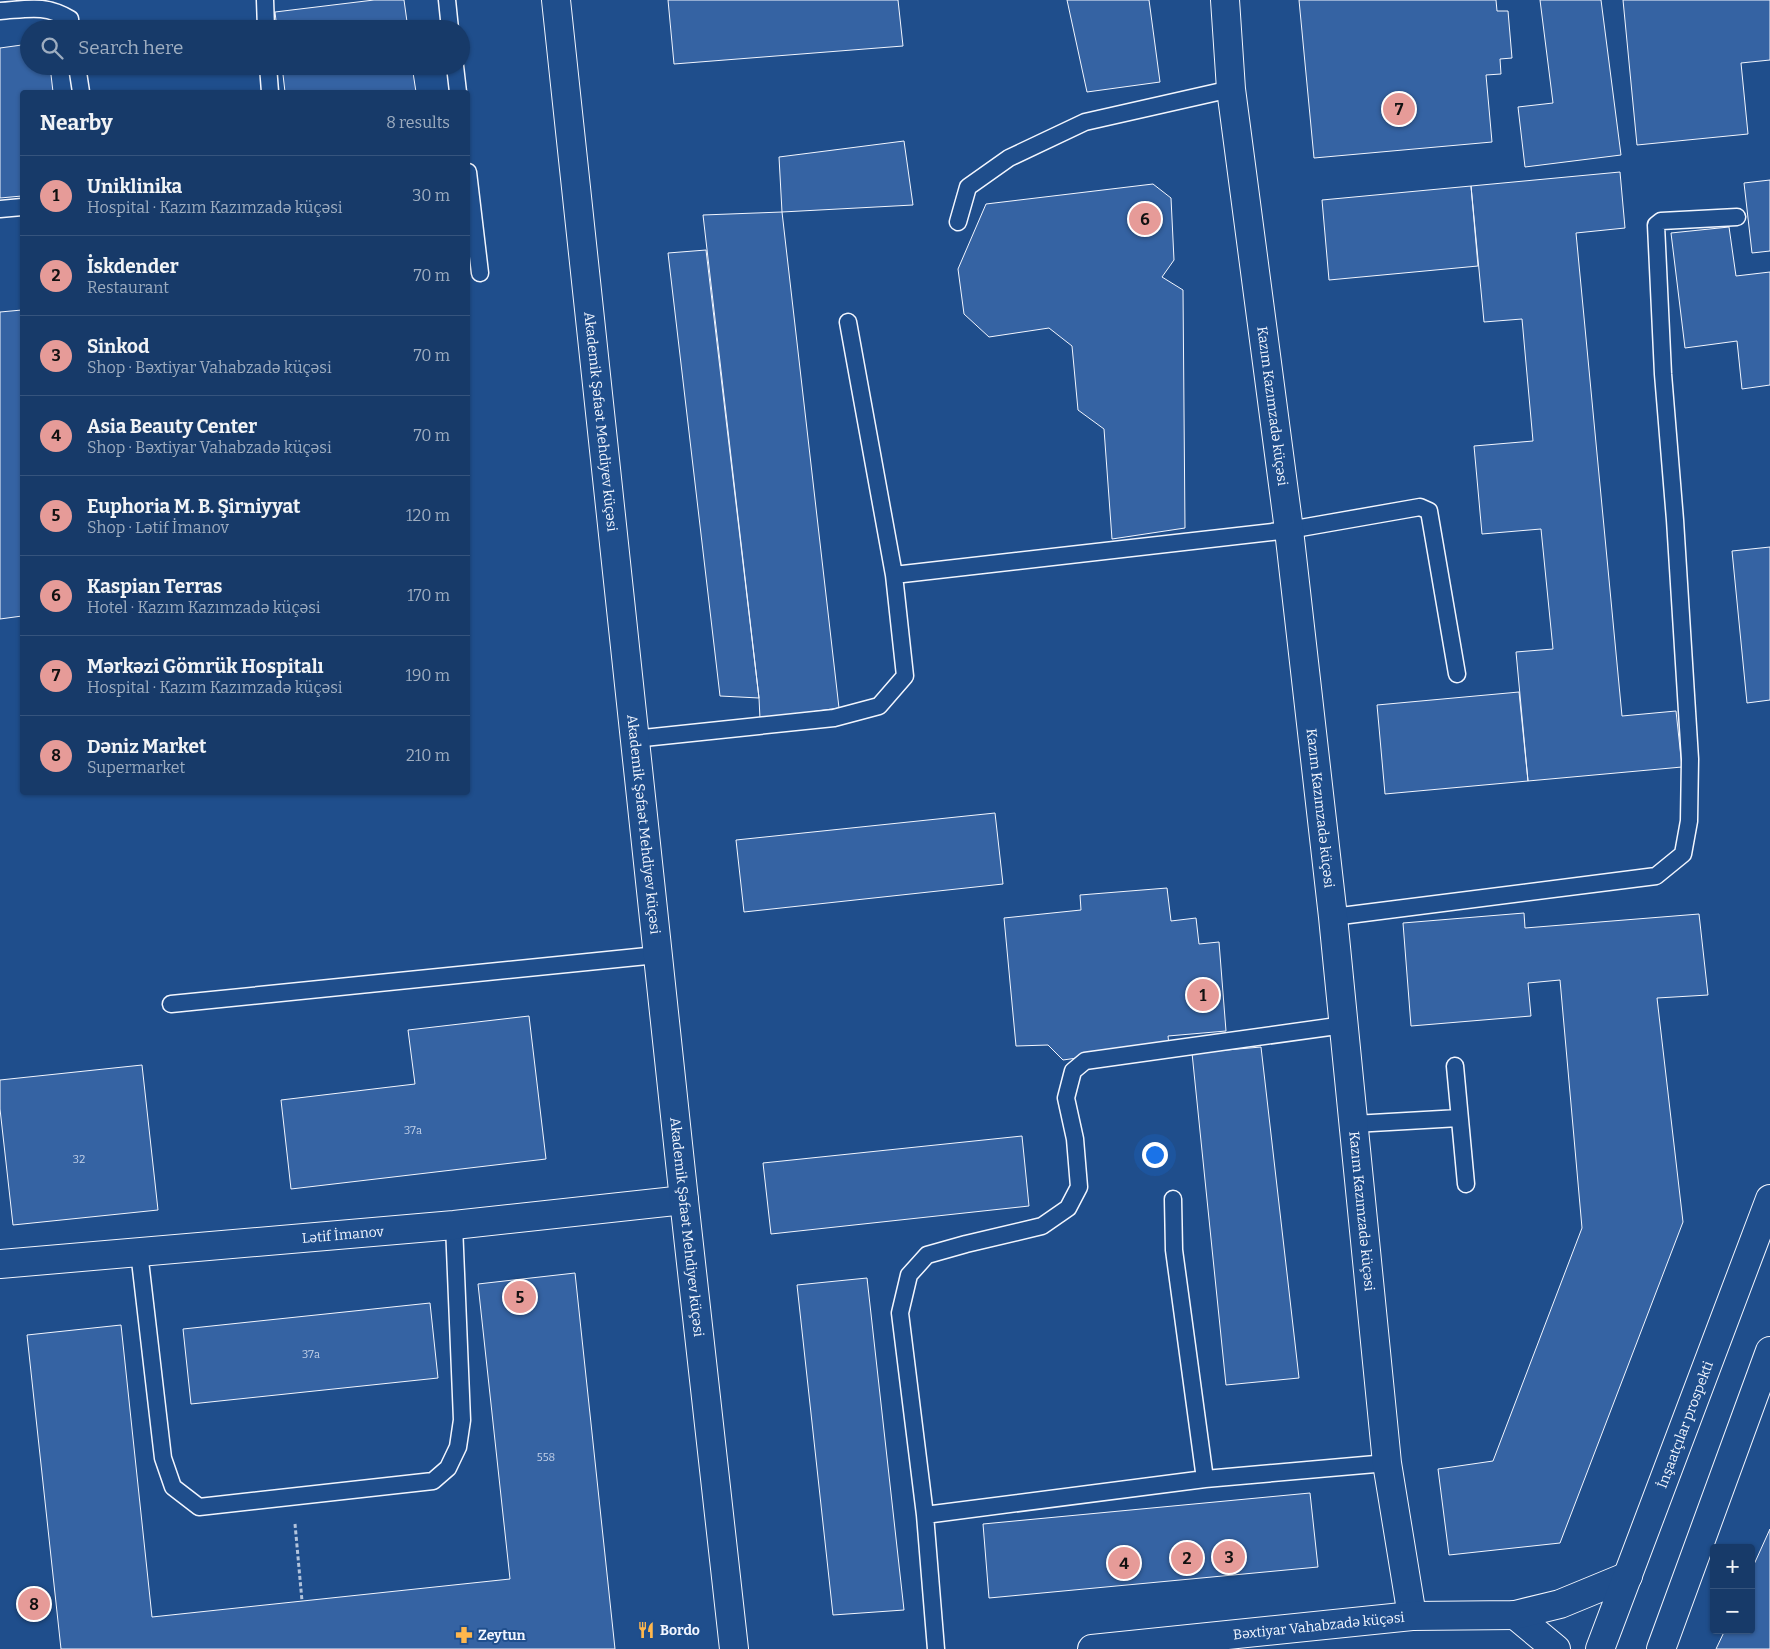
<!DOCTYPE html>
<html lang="en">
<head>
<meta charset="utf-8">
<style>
	:root { --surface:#173a69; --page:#20416f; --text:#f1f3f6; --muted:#9eadc0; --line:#36547d; --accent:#e69b98 }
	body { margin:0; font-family:Bitter,serif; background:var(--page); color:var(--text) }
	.controls { position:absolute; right:15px; bottom:15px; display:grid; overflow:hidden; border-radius:5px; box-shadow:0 1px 4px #0004 }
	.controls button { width:45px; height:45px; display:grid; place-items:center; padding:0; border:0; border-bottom:1px solid var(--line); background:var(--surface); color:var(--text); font:25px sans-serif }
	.you { position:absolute; left:1154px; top:1154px; width:18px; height:18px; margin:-12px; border:4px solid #fff; border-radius:50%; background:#1a73e8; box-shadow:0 0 0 8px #1a73e833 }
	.badge { display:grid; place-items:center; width:32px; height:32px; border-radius:50%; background:var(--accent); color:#111; font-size:16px; font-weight:700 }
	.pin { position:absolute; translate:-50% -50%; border:2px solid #fff; box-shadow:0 1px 5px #0006 }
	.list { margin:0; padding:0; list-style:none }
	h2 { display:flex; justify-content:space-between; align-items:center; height:65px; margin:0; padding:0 20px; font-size:21px }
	h2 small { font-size:16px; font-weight:400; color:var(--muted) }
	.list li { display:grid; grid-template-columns:32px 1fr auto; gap:15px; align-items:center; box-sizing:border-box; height:80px; padding:0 20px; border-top:1px solid var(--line) }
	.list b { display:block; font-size:19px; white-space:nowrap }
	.list p { margin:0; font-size:16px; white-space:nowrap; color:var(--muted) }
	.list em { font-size:16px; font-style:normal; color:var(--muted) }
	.icon { flex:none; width:28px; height:28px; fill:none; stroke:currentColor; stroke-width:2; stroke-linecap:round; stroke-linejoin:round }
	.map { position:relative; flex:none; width:1770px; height:1649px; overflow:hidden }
	.search { position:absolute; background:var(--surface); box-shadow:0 1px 4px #0004; left:20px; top:20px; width:450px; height:55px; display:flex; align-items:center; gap:12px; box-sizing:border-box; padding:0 18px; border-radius:28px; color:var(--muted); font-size:19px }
	.panel { position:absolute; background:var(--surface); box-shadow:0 1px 4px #0004; left:20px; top:90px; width:450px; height:705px; border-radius:5px }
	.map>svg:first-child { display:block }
	.building { fill:#3563a3; stroke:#f2f6ff }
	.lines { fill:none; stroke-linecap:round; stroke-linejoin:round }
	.lane-casing { stroke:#f2f6ff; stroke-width:19 }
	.street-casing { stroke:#f2f6ff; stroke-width:30 }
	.secondary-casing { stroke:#f2f6ff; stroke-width:30 }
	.primary-casing { stroke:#f2f6ff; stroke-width:30 }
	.path { stroke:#b3c4dc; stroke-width:3; stroke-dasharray:4 2.5; stroke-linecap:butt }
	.lane { stroke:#1f4e8c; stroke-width:16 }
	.street { stroke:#1f4e8c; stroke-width:28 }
	.secondary { stroke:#1f4e8c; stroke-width:28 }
	.primary { stroke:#1f4e8c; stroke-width:28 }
	.labels { text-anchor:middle; stroke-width:4; stroke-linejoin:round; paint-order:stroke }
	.number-label { font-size:11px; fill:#c3d1e8 }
	.street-label { font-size:14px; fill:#f2f6ff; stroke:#1f4e8c }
	.poi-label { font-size:14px; font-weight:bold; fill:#f2f6ff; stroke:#1f4e8c; text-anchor:start }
</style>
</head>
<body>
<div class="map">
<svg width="1770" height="1649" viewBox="0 0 1770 1649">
	<rect width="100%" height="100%" fill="#1f4e8c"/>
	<path class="building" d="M374 0H404L408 29H277L275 12Z
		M668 0H898L903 46 674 64Z
		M1067 0H1149L1160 82 1087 92Z
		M1299 0H1496L1497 11H1508L1512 58 1500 59 1501 74 1486 75 1492 142 1314 158Z
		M1540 0H1601L1621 155 1525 167 1518 107 1553 103Z
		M1623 0H1770V60L1741 63 1748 134 1637 145Z
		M29 44V66H50L53 92H22V196L0 198V48Z
		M282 66H412L416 92H285Z
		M904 141 913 205 782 212 779 157Z
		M1620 172 1625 228 1576 233 1622 716 1676 711 1682 767 1528 781 1516 652 1553 649 1541 529 1482 534 1474 446 1533 441 1522 319 1484 322 1471 186Z
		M1770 180V251L1752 253 1744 183Z
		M1153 184 1171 198 1174 260 1162 277 1183 290 1185 528 1112 539 1104 429 1078 410 1072 346 1049 328 989 337 964 314 958 269 986 204Z
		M1471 186 1478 266 1329 280 1322 200Z
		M782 212 839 708 760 719 759 698 703 215Z
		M1729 227 1736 276 1770 272V385L1742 389 1737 341 1685 348 1671 233Z
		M706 250 759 698 720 696 668 253Z
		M22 310V616L0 619V312Z
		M1770 547V700L1747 703 1732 551Z
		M1519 692 1528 781 1385 794 1377 705Z
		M995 813 1003 884 744 912 736 840Z
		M1167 888 1171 921 1196 918 1199 944 1219 942 1226 1031 1168 1036 1169 1045 1063 1060 1048 1045 1016 1046 1004 918 1081 910 1080 895Z
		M1524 913 1525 928 1699 914 1708 995 1657 998 1683 1222 1560 1543 1449 1555 1438 1469 1493 1461 1582 1228 1560 980 1528 983 1531 1016 1411 1026 1403 923Z
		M529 1016 546 1159 291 1189 281 1100 415 1084 408 1030Z
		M1261 1047 1299 1378 1226 1385 1192 1053Z
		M142 1065 158 1210 13 1225 0 1109V1080Z
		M1022 1136 1029 1206 771 1234 763 1163Z
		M575 1273 615 1649H61L27 1335 121 1325 152 1617 510 1579 478 1284Z
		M867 1278 904 1610 833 1615 797 1285Z
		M430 1303 438 1378 191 1404 183 1329Z
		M1310 1493 1318 1567 989 1598 983 1524Z
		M1770 1529V1649H1716L1725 1630H1751V1571Z"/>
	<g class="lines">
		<g class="lane-casing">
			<path id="lane" d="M265 0 266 29
				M447 0 450 29
				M0 11C28 9 45 4 70 19L71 29
				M77 66 81 92
				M268 66 270 92
				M455 66 458 92
				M468 172 480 273
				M0 209 22 207
				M958 222 968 187 1009 158 1085 122 1231 89
				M894 575 1289 530 1420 507 1429 511 1457 674
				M634 739 834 718 879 706 905 676 894 575 848 322
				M1333 917 1656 876 1683 854 1689 821 1690 759 1675 520 1663 374 1656 225 1661 221 1737 217
				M171 1004 657 955
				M1455 1066 1466 1184
				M1354 1124 1459 1118
				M1173 1199 1174 1250 1205 1479
				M139 1252 163 1458 173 1487 199 1507 433 1481 448 1468 458 1447 462 1420 454 1225
				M925 1515 1205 1479 1387 1463
				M936 1649 925 1515 900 1313 909 1275 927 1255 966 1244 1042 1226 1068 1208 1079 1187 1075 1139 1066 1098 1073 1071 1085 1061 1344 1025"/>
		</g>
		<g class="street-casing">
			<g id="street">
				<path id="s1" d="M1225 0 1231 89 1289 530 1333 917 1387 1463 1412 1616"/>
				<path id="s2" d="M0 1264 454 1225 684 1200"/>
			</g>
		</g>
		<g class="secondary-casing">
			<g id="secondary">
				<path id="s3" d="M556 0 684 1200 734 1649"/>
				<path d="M1515 1615 1556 1649"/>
				<path id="s4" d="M1092 1649 1412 1616 1515 1615 1560 1604 1628 1576"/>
			</g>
		</g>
		<g class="primary-casing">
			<g id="primary">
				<path id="s5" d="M1600 1649 1770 1199"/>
				<path d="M1661 1649 1770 1351"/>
			</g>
		</g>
		<path class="path" d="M295 1524 302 1601"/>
		<use href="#lane" class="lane"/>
		<use href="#street" class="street"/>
		<use href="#secondary" class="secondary"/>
		<use href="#primary" class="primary"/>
	</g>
	<defs>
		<g id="restaurant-bare" transform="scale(1.35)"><path d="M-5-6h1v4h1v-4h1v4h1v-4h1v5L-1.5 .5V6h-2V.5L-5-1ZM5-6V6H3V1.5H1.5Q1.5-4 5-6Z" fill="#ffb74d" stroke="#1f4e8c" stroke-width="2.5" paint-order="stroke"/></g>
		<g id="pharmacy-bare" transform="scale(1.35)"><path d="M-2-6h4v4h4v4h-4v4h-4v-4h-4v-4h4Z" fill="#ffb74d" stroke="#1f4e8c" stroke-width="2.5" paint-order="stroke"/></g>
	</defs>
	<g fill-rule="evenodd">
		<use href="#restaurant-bare" x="646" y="1630"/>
		<use href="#pharmacy-bare" x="464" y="1635"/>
	</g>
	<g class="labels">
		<g class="number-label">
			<text x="413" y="1134">37a</text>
			<text x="79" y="1163">32</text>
			<text x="311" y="1358">37a</text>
			<text x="546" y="1461">558</text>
		</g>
		<g class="street-label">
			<text dy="5" stroke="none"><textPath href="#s1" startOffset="409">Kazım Kazımzadə küçəsi</textPath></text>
			<text dy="5" stroke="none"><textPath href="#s3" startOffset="424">Akademik Şəfaət Mehdiyev küçəsi</textPath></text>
			<text dy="5" stroke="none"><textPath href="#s1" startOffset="814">Kazım Kazımzadə küçəsi</textPath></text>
			<text dy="5" stroke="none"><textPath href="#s3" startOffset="829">Akademik Şəfaət Mehdiyev küçəsi</textPath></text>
			<text dy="5" stroke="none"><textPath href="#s1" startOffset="1219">Kazım Kazımzadə küçəsi</textPath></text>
			<text dy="5" stroke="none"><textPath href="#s3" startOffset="1234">Akademik Şəfaət Mehdiyev küçəsi</textPath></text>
			<text dy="5" stroke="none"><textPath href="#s2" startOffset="344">Lətif İmanov</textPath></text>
			<text dy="5" stroke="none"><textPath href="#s5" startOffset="240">İnşaatçılar prospekti</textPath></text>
			<text dy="5" stroke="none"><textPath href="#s4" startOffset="228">Bəxtiyar Vahabzadə küçəsi</textPath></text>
		</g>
		<g class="poi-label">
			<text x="660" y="1635">Bordo</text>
			<text x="478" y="1640">Zeytun</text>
		</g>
	</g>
</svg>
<div class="controls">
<button>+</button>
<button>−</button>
</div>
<div class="you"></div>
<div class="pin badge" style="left:1203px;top:995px">1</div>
<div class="pin badge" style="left:1187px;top:1558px">2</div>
<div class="pin badge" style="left:1229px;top:1557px">3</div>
<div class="pin badge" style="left:1124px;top:1563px">4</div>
<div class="pin badge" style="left:520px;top:1297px">5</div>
<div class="pin badge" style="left:1145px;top:219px">6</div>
<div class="pin badge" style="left:1399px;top:109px">7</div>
<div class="pin badge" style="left:34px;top:1604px">8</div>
<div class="search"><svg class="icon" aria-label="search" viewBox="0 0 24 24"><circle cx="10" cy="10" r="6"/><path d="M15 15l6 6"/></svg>Search here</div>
<section class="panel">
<h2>Nearby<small>8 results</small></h2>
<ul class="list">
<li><span class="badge">1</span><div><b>Uniklinika</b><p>Hospital · Kazım Kazımzadə küçəsi</p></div><em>30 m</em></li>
<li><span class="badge">2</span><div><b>İskdender</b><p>Restaurant</p></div><em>70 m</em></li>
<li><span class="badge">3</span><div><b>Sinkod</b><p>Shop · Bəxtiyar Vahabzadə küçəsi</p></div><em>70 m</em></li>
<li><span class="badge">4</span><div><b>Asia Beauty Center</b><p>Shop · Bəxtiyar Vahabzadə küçəsi</p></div><em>70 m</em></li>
<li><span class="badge">5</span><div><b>Euphoria M. B. Şirniyyat</b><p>Shop · Lətif İmanov</p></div><em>120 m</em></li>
<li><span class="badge">6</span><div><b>Kaspian Terras</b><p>Hotel · Kazım Kazımzadə küçəsi</p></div><em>170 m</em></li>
<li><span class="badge">7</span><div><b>Mərkəzi Gömrük Hospitalı</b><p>Hospital · Kazım Kazımzadə küçəsi</p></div><em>190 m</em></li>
<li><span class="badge">8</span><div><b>Dəniz Market</b><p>Supermarket</p></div><em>210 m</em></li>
</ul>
</section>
</div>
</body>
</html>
